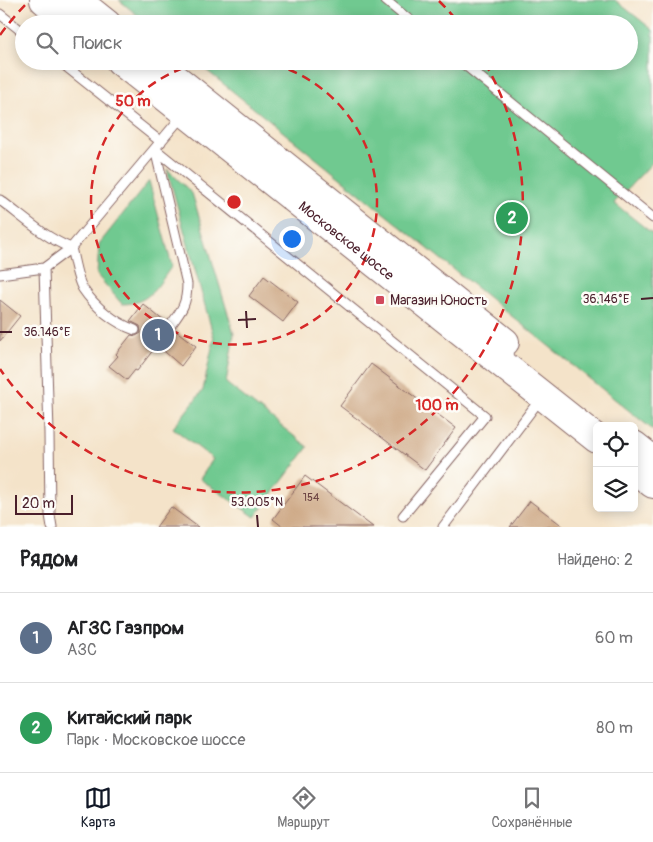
<!DOCTYPE html>
<html lang="ru">
<head>
<meta charset="utf-8">
<style>
	:root { --surface:#fff; --page:#f6f6f6; --text:#202124; --muted:#757577; --line:#e0e0e0; --accent:#111827 }
	body { margin:0; font-family:Pangolin,sans-serif; background:var(--page); color:var(--text) }
	.controls { position:absolute; right:15px; bottom:15px; display:grid; overflow:hidden; border-radius:8px; box-shadow:0 2px 12px #0003 }
	.controls button { width:45px; height:45px; display:grid; place-items:center; padding:0; border:0; border-bottom:1px solid var(--line); background:var(--surface); color:var(--text); font:25px sans-serif }
	.scale { position:absolute; left:15px; bottom:12px; width:58px; box-sizing:border-box; padding-left:5px; border:2px solid #4a1f2b; border-top:0; font-size:14px; line-height:18px; white-space:nowrap; color:#4a1f2b; -webkit-text-stroke:4px #fdfcf7; paint-order:stroke }
	.you { position:absolute; left:291px; top:238px; width:18px; height:18px; margin:-12px; border:4px solid #fff; border-radius:50%; background:#1a73e8; box-shadow:0 0 0 8px #1a73e833 }
	.badge { display:grid; place-items:center; width:32px; height:32px; border-radius:50%; background:var(--accent); color:#fff; font-size:16px; font-weight:700 }
	.pin { position:absolute; translate:-50% -50%; border:2px solid #fff; box-shadow:0 1px 5px #0006 }
	.list { margin:0; padding:0; list-style:none }
	h2 { display:flex; justify-content:space-between; align-items:center; height:65px; margin:0; padding:0 20px; font-size:21px }
	h2 small { font-size:16px; font-weight:400; color:var(--muted) }
	.list li { display:grid; grid-template-columns:32px 1fr auto; gap:15px; align-items:center; box-sizing:border-box; height:90px; padding:0 20px; border-top:1px solid var(--line) }
	.list b { display:block; font-size:19px; white-space:nowrap }
	.list p { margin:0; font-size:16px; white-space:nowrap; color:var(--muted) }
	.list em { font-size:16px; font-style:normal; color:var(--muted) }
	.icon { flex:none; width:28px; height:28px; fill:none; stroke:currentColor; stroke-width:2; stroke-linecap:round; stroke-linejoin:round }
	.map { position:relative; flex:none; width:653px; height:527px; overflow:hidden }
	.search { position:absolute; background:var(--surface); box-shadow:0 2px 12px #0003; left:15px; right:15px; top:15px; height:55px; display:flex; align-items:center; gap:12px; box-sizing:border-box; padding:0 18px; border-radius:28px; color:var(--muted); font-size:19px }
	.sheet { height:245px; background:var(--surface) }
	nav { display:flex; justify-content:space-around; align-items:center; box-sizing:border-box; height:70px; border-top:1px solid var(--line); background:var(--surface); font-size:14px; color:var(--muted) }
	nav a { display:grid; justify-items:center; gap:2px }
	nav .on { color:var(--accent) }
	.map>svg:first-child { display:block }
	.green { fill:#6fc990; stroke:#5c745e }
	.building { fill:#cea986 }
	.lines { fill:none; stroke-linecap:round; stroke-linejoin:round }
	.service-casing { stroke:#866462; stroke-width:11 }
	.primary-casing { stroke:#866462; stroke-width:30 }
	.service { stroke:#fff; stroke-width:9 }
	.primary { stroke:#fff; stroke-width:28 }
	.ticks { fill:none; stroke:#4a1f2b; stroke-width:2 }
	.ring { fill:none; stroke:#d62828; stroke-width:2.5; stroke-dasharray:9 6 }
	.poi-dot { fill:#d1495b; stroke:#fdfcf7; stroke-width:2 }
	.labels { text-anchor:middle; stroke-width:5; stroke-linejoin:round; paint-order:stroke }
	.number-label { font-size:11px; fill:#6b4242 }
	.street-label { font-size:14px; fill:#4a1f2b; stroke:#fdfcf7 }
	.poi-label { font-size:14px; fill:#4a1f2b; stroke:#fdfcf7; text-anchor:start }
	.ticks-label { font-size:12px; text-anchor:middle; fill:#4a1f2b; stroke:#fdfcf7; stroke-width:5; stroke-linejoin:round; paint-order:stroke }
	.centre { fill:#d62828; stroke:#fdfcf7; stroke-width:2.5 }
	.ring-label { font-size:15px; text-anchor:middle; font-weight:bold; fill:#d62828; stroke:#fdfcf7; stroke-width:5; stroke-linejoin:round; paint-order:stroke }
</style>
</head>
<body>
<div class="map">
<svg width="653" height="527" viewBox="0 0 653 527">
	<rect width="100%" height="100%" fill="#fdfcf7"/>
	<filter id="ink" filterUnits="userSpaceOnUse"><feTurbulence type="fractalNoise" baseFrequency=".02" numOctaves="2"/><feDisplacementMap in="SourceGraphic" scale="10" xChannelSelector="R" yChannelSelector="G"/><feConvolveMatrix kernelMatrix="1 2 1 2 8 2 1 2 1" color-interpolation-filters="sRGB"/></filter>
	<filter id="wash" filterUnits="userSpaceOnUse"><feTurbulence type="fractalNoise" baseFrequency=".0096" numOctaves="4" result="noise"/><feDisplacementMap in="SourceGraphic" scale="20" xChannelSelector="R" yChannelSelector="G"/><feGaussianBlur stdDeviation="1.12" result="paint"/><feColorMatrix in="noise" values="0 0 0 0 0 0 0 0 0 0 0 0 0 0 0 0 0 1.4 0 .05"/><feComposite in="paint" operator="in"/></filter>
	<g filter="url(#wash)">
		<rect width="100%" height="100%" fill="#f4e3c9"/>
		<path class="green" d="M119 0H615L653 30V162L614 203 653 234V430L195 61H629V24H148Z
			M167 169 192 193 234 334 226 383 308 447 255 517 200 479 213 459 173 428 203 390 214 338Z
			M149 181 172 266C157 286 150 304 122 304L97 275 99 244Z"/>
		<g id="blocks">
			<path class="building" d="M264 276 298 302 283 322 249 296Z
				M0 300 20 316 0 341Z
				M143 304 165 322 164 326 166 331 170 332 175 330 196 346 181 366 157 345 137 371 135 370 127 380 109 366 118 356 116 354 131 335 136 336 141 333 140 326 130 321Z
				M371 364 456 428 425 470 340 406Z
				M305 476 373 527H283L273 519Z
				M530 501 564 527H510Z
				M171 507 198 527H156Z"/>
		</g>
	</g>
	<g filter="url(#ink)">
		<use href="#blocks" fill-opacity="0" stroke="#866462" stroke-width="1"/>
		<g class="lines">
			<g class="service-casing">
				<path id="service" d="M385 0 414 24
					M0 14 24 33
					M59 61 161 142
					M460 61 653 218
					M155 149 485 416 403 516
					M155 149 187 284C187 304 182 310 170 326
					M0 200C23 217 44 237 71 248L183 115
					M44 268 49 433 50 515 52 527
					M0 274 44 268 71 248C74 259 77 280 83 289 95 307 115 323 135 330
					M443 527 541 398"/>
			</g>
			<g class="primary-casing">
				<g id="primary">
					<path d="M44 0 73 24"/>
					<path d="M77 0 107 24"/>
					<path id="s1" d="M120 61 597 439"/>
					<path d="M154 61 505 342"/>
					<path d="M634 445 653 460"/>
					<path d="M634 469 653 484"/>
				</g>
			</g>
			<use href="#service" class="service"/>
			<use href="#primary" class="primary"/>
		</g>
	</g>
	<path class="ticks" d="M641 299 653 298M246 311 247 328M238 320 256 319M0 332H12M257 515 258 527"/>
	<g class="ring">
		<path d="M260 61A143 143 0 1 1 208 61"/>
		<path d="M0 35A287 287 0 0 1 29 1M439 1A287 287 0 0 1 459 23M485 63A287 287 0 0 1 0 369"/>
	</g>
	<rect class="poi-dot" x="375" y="295" width="10" height="10" rx="2.5"/>
	<g class="labels">
		<g class="number-label">
			<text x="311" y="501">154</text>
		</g>
		<g class="street-label">
			<text dy="5" stroke="none"><textPath href="#s1" startOffset="289">Московское шоссе</textPath></text>
		</g>
		<g class="poi-label">
			<text x="390" y="305">Магазин Юность</text>
		</g>
	</g>
	<g class="ticks-label">
		<text x="606" y="303">36.146°E</text>
		<text x="47" y="336">36.146°E</text>
		<text x="257" y="506">53.005°N</text>
	</g>
	<circle cx="234" cy="202" r="8" class="centre"/>
	<g class="ring-label">
		<text x="133" y="106">50 m</text>
		<text x="437" y="410">100 m</text>
	</g>
</svg>
<div class="controls">
<button><svg class="icon" aria-label="locate" viewBox="0 0 24 24"><circle cx="12" cy="12" r="6"/><path d="M12 2v4M12 18v4M2 12h4M18 12h4"/></svg></button>
<button><svg class="icon" aria-label="layers" viewBox="0 0 24 24"><path d="M12 4l9 5-9 5-9-5zM3 14l9 5 9-5"/></svg></button>
</div>
<div class="scale">20 m</div>
<div class="you"></div>
<div class="pin badge" style="left:158px;top:335px;background:#5c6f8a">1</div>
<div class="pin badge" style="left:512px;top:218px;background:#2e9e5b">2</div>
<div class="search"><svg class="icon" aria-label="search" viewBox="0 0 24 24"><circle cx="10" cy="10" r="6"/><path d="M15 15l6 6"/></svg>Поиск</div>
</div>
<section class="sheet">
<h2>Рядом<small>Найдено: 2</small></h2>
<ul class="list">
<li><span class="badge" style="background:#5c6f8a">1</span><div><b>АГЗС Газпром</b><p>АЗС</p></div><em>60 m</em></li>
<li><span class="badge" style="background:#2e9e5b">2</span><div><b>Китайский парк</b><p>Парк · Московское шоссе</p></div><em>80 m</em></li>
</ul>
</section>
<nav>
<a class="on"><svg class="icon" aria-label="map" viewBox="0 0 24 24"><path d="M3 6l6-2 6 2 6-2v14l-6 2-6-2-6 2zM9 4v14M15 6v14"/></svg>Карта</a>
<a><svg class="icon" aria-label="directions" viewBox="0 0 24 24"><path d="M12 3l9 9-9 9-9-9zM9 14v-3h6M13 9l2 2-2 2"/></svg>Маршрут</a>
<a><svg class="icon" aria-label="saved" viewBox="0 0 24 24"><path d="M7 4h10v16l-5-4-5 4z"/></svg>Сохранённые</a>
</nav>
</body>
</html>
